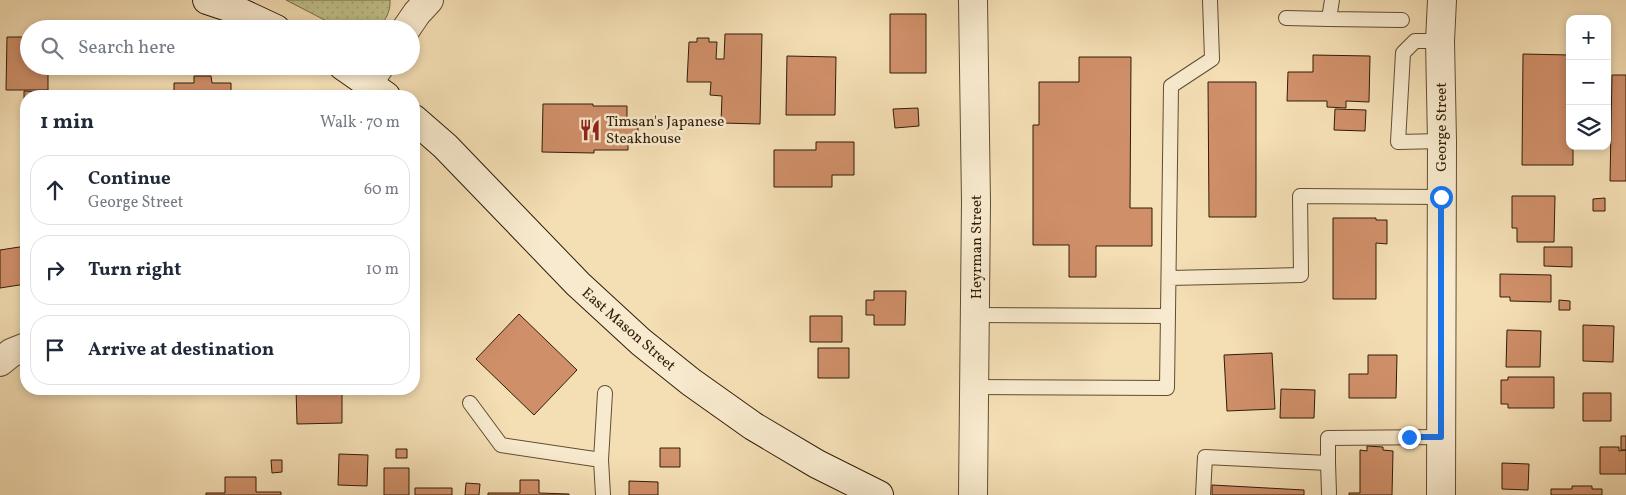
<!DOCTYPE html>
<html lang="en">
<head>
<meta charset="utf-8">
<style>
	:root { --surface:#fff; --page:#f2f2f3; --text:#1f2937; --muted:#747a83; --line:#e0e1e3 }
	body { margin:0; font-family:Vollkorn,serif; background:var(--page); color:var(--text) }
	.controls { position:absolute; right:15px; top:15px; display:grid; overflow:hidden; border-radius:10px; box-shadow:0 2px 8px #0003 }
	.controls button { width:45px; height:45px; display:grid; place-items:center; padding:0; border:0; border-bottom:1px solid var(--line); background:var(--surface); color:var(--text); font:25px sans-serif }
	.stop { position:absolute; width:15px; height:15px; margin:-11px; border:4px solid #1a73e8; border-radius:50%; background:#fff }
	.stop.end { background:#1a73e8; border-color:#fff; box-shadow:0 1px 5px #0008 }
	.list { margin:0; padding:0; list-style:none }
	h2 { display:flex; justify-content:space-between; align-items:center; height:65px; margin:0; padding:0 20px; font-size:21px }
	h2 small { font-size:16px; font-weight:400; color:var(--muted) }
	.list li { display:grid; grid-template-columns:32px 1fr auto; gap:15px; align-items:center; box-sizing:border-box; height:70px; margin:0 10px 10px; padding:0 10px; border:1px solid var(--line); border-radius:20px }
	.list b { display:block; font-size:19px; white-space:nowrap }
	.list p { margin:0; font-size:16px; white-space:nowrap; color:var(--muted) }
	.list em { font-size:16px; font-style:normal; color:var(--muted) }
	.icon { flex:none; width:28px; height:28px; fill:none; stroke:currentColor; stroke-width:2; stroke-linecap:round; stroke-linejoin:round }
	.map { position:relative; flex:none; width:1626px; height:495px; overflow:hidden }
	.search { position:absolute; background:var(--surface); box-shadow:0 2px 8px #0003; left:20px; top:20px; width:400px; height:55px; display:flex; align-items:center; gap:12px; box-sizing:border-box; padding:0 18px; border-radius:28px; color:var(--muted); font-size:19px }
	.panel { position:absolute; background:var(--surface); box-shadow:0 2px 8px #0003; left:20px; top:90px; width:400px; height:305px; border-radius:20px }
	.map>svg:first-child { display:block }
	.green { fill:url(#green-dots); stroke:#786e48 }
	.building { fill:#cf8f69; stroke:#301d07 }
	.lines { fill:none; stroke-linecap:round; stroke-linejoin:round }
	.lane-casing { stroke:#614d32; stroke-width:16 }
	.street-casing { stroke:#614d32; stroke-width:30 }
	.secondary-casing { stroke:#301d07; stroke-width:30 }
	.lane { stroke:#f8eace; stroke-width:14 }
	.street { stroke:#f8eace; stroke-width:28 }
	.secondary { stroke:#f8eace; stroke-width:28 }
	.route { stroke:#1a73e8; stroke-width:6 }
	.labels { text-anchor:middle; stroke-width:5; stroke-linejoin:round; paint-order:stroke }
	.poi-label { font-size:15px; fill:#301d07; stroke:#f8eace; text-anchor:start }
	.street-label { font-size:15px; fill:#301d07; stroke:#f8eace }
</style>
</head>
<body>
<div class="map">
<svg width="1626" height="495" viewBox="0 0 1626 495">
	<defs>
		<pattern id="green-dots" width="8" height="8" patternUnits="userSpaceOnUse" patternTransform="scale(1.25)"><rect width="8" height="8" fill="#c0c08a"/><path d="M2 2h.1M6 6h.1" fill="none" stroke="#a5a576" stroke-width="1.8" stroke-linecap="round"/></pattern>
	</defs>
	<rect width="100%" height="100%" fill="#f4deb4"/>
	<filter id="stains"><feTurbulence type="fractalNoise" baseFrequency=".004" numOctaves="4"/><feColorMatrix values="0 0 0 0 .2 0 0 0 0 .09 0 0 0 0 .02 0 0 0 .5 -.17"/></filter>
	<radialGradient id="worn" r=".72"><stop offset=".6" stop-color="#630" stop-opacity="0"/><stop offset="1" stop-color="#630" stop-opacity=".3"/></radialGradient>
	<path class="green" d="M286 0H390C391 12 385 21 377 29H342Z"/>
	<path class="building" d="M890 14H926V73H890Z
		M725 34H762L760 124 721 123 722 96 710 95 711 82H687L689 42H697V38H709V42H717L716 59H724Z
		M7 37H29V66H48V90H6Z
		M1523 54 1570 55V146H1573V165H1522Z
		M1313 55 1370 56 1369 102 1346 101V108L1327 107V101H1287L1288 72H1313Z
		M787 56 836 57 835 115H786Z
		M1079 57H1131L1130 208H1152V246H1096V277H1069V245H1033V125H1039V82H1079Z
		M1612 75H1626V181H1610Z
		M194 76H211L212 83H231V96H174V83H194Z
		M1208 82H1256V217H1209Z
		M24 91 45 92V96H26V105H24Z
		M543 104H593V106H627V124H638V137L628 136V150H594V153L542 152Z
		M918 108 919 126 895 128 893 109Z
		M1335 109 1366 110 1365 131 1334 130Z
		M816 142H854V175H832V187H774V150H816Z
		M1512 196H1555L1554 242H1517V228H1512Z
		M1605 198V211H1593V199Z
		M1333 218H1376V220H1387V244L1376 243V299H1333Z
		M26 246V284L0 288V250Z
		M1544 247H1572V267L1544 266Z
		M1500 274 1551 275V302L1510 301V297H1500Z
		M874 291H906L905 325H874V315H866V300H874Z
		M1559 300 1570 301V310H1559Z
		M519 314 577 370 534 415 476 359Z
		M810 316H842V342H810Z
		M1583 325 1614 326 1613 362 1583 361Z
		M1507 330 1541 331 1540 367H1506Z
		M818 348H849V378H818Z
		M1272 353 1275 409 1227 411 1224 355Z
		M1368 355H1397L1396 398H1349V374H1368Z
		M1508 377H1554V408H1508V404H1501V380H1508Z
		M296 389H342V423L297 424Z
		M1281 389 1315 390 1314 418H1280Z
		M1583 393H1611V421H1583Z
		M1621 436H1626V450H1621Z
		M1367 446 1383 447V450L1393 451 1392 495H1349V493H1360V450L1367 451Z
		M1600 447H1619V451L1626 450V474H1600Z
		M660 448H680V467H660Z
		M396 449H407V458H396Z
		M339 454 368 455 367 486 338 485Z
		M271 460H282V472L272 473Z
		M1502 463 1529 464 1528 490 1502 489Z
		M384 468H409V495H384Z
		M225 477H256V492H281V495H206V493H225Z
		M520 480H539V493L569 494V495H488V493H520Z
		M629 481 658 482V495H629Z
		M466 483 480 484 479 495H465Z
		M1212 485 1304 490V495H1212Z
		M1572 486H1592V489H1602V495H1551V489H1572Z
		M415 488H452V495H415Z"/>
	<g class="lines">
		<g class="lane-casing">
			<path id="lane" d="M1332 0 1329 19 1402 20
				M1286 18 1329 19
				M1440 41H1415L1403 53 1398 142 1442 141
				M1169 278 1301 275 1300 196 1441 197
				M975 315 1168 316
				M974 387 1167 388 1171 86 1212 59 1210 0
				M470 403 501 445 601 460
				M1328 463 1329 493
				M603 495 601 460 605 393
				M1203 495 1205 457 1328 463V438L1441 437"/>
		</g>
		<g class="street-casing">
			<path id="street" d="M973 0 976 202 973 495
				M406 29 417 13 429 0
				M368 84 380 66
				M0 362 11 353 26 347
				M1441 495 1442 141 1440 41 1442 0"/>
		</g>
		<g class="secondary-casing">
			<path id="secondary" d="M207 0 231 8 276 29
				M343 66 386 96
				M414 119 445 146 578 284 641 342 691 382 753 426 817 464 879 495"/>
		</g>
		<use href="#lane" class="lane"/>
		<use href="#street" class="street"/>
		<use href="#secondary" class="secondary"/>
	</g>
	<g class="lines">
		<path class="route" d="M1409 437H1441V197"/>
	</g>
	<defs>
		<g id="restaurant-bare" transform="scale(1.725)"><path d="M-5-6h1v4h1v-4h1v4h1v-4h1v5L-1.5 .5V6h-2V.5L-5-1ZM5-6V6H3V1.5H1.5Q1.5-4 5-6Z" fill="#8f2418" stroke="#f8eace" stroke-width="2.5" paint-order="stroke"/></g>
	</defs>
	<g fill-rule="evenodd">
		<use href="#restaurant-bare" x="590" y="130"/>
	</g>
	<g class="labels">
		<g class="poi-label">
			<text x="606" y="126">Timsan's Japanese<tspan x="606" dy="17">Steakhouse</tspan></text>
		</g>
		<g class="street-label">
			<text transform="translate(1441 127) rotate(-90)" y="5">George Street</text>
			<text transform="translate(976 247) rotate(-90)" y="5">Heyrman Street</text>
			<text transform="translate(629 329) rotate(41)" y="5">East Mason Street</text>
		</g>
	</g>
	<rect width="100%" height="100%" filter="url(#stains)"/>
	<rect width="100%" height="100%" fill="url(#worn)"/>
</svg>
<div class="controls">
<button>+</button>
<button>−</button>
<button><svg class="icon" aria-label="layers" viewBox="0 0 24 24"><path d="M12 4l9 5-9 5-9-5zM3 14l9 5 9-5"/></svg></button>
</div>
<div class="stop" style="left:1441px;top:197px"></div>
<div class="stop end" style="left:1409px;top:437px"></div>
<div class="search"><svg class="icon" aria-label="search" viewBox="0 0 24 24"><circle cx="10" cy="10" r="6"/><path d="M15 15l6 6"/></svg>Search here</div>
<section class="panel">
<h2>1 min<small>Walk · 70 m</small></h2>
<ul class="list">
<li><svg class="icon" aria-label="ahead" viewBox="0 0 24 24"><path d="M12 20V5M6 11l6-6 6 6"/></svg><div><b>Continue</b><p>George Street</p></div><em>60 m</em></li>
<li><svg class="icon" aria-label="right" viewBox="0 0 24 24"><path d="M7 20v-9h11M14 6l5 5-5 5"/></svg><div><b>Turn right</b></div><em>10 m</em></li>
<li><svg class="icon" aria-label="arrive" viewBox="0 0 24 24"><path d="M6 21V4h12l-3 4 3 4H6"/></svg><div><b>Arrive at destination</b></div></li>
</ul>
</section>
</div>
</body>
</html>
